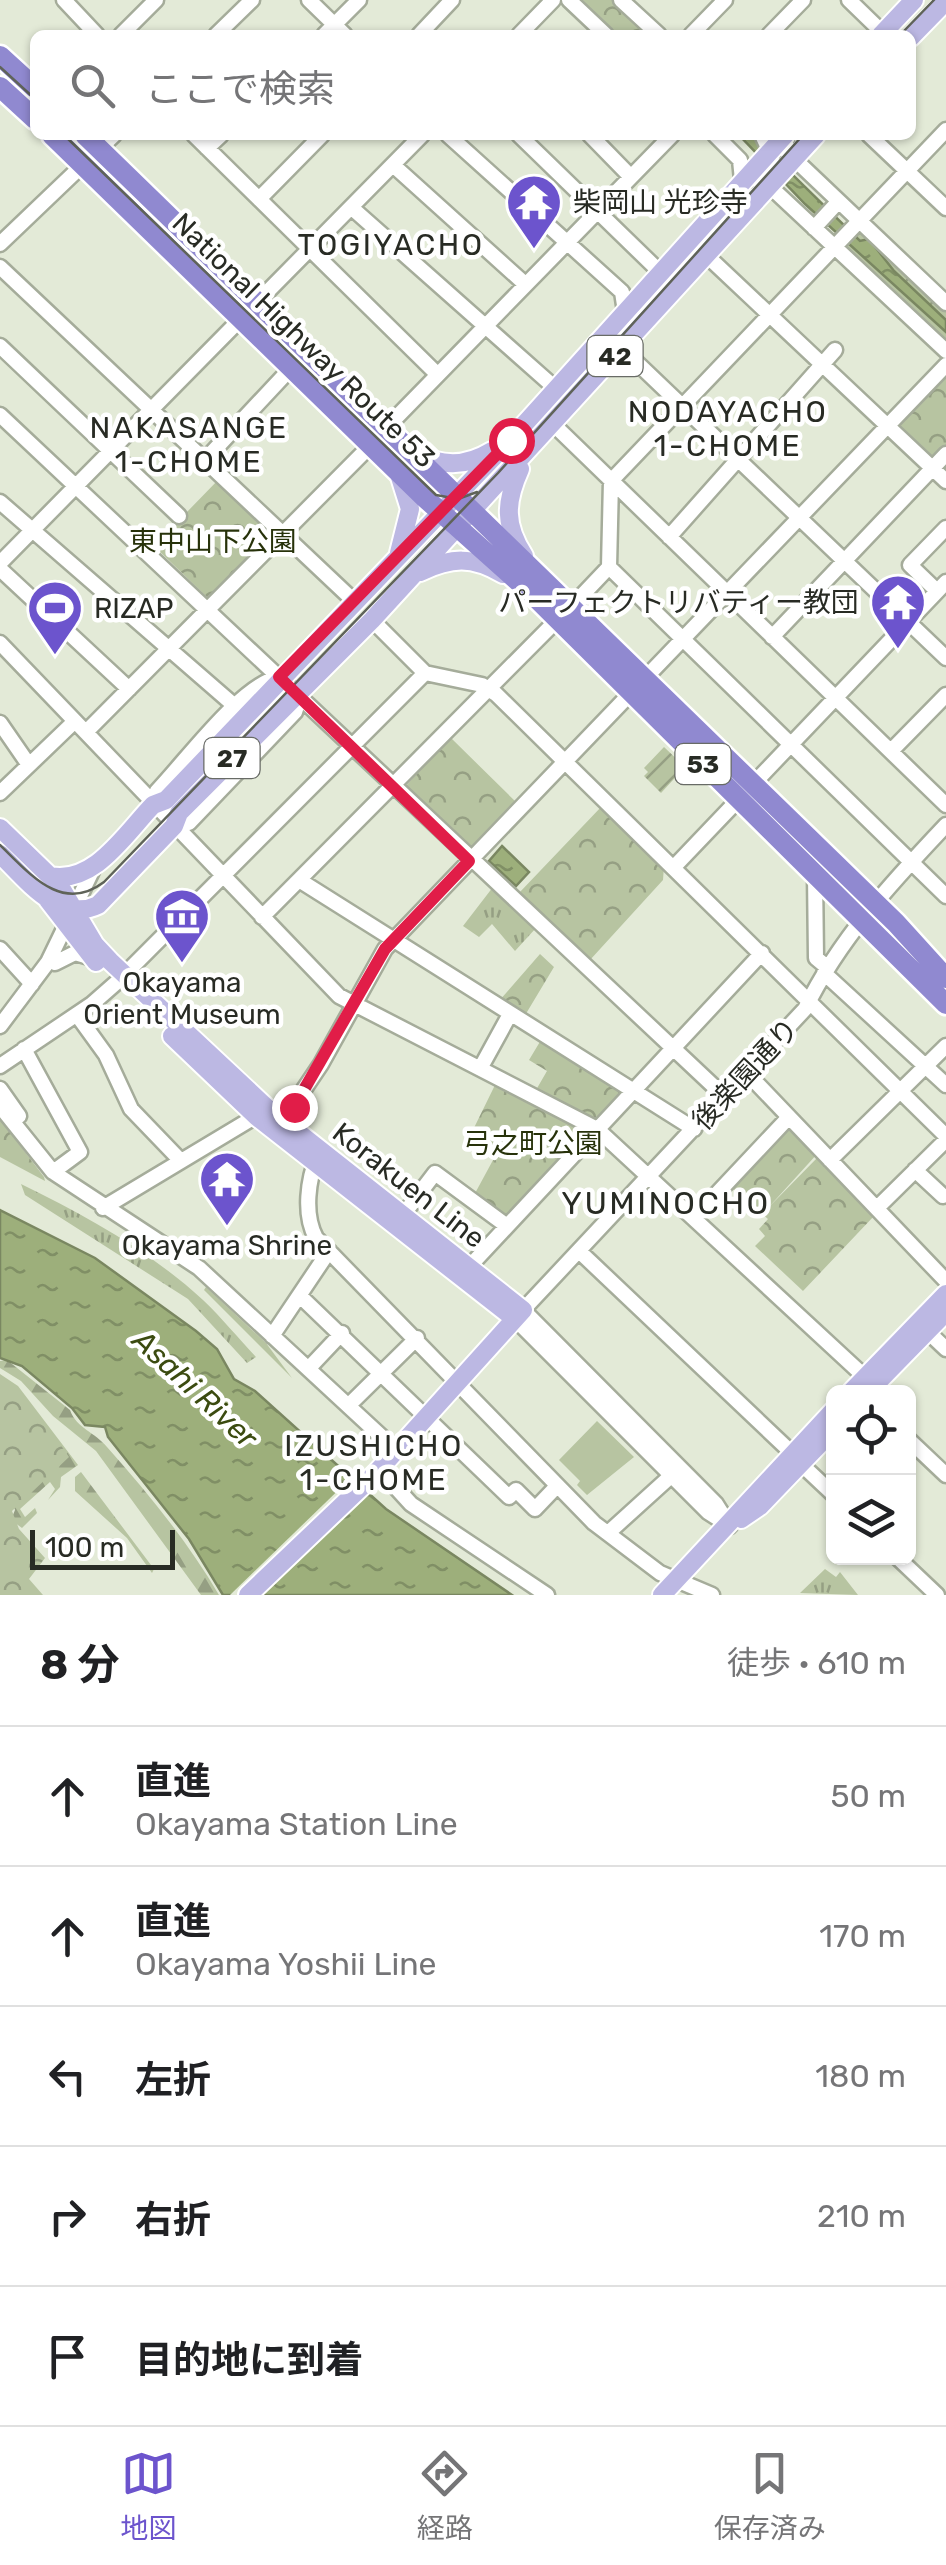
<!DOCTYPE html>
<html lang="ja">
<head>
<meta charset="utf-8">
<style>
	:root { --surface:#fff; --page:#f6f6f6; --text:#202124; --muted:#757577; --line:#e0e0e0; --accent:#6c54cd }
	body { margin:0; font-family:Rubik,"Noto Sans JP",sans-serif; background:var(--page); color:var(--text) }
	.controls { position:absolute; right:30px; bottom:30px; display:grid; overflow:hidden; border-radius:15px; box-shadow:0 2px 8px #0004 }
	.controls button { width:90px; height:90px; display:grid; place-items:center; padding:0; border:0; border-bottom:2px solid var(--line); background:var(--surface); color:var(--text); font:50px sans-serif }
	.scale { position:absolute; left:30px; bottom:25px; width:145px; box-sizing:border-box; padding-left:10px; border:5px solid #282b24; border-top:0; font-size:28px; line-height:35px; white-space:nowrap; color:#282b24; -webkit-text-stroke:8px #fff; paint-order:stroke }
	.stop { position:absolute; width:30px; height:30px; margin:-22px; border:8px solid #e11d48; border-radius:50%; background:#fff }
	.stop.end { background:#e11d48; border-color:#fff; box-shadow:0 2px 10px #0008 }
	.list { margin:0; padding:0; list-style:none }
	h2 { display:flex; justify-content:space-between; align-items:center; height:130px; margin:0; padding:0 40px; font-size:42px }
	h2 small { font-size:32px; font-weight:400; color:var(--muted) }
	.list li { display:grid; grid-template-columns:65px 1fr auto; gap:30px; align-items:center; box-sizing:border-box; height:140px; padding:0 40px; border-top:2px solid var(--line) }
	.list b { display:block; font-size:38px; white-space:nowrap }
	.list p { margin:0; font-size:32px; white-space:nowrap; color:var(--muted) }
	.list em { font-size:32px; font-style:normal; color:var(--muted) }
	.icon { flex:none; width:55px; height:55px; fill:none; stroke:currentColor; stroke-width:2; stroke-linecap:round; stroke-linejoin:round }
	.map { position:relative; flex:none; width:946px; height:1595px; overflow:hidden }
	.search { position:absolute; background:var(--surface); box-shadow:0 2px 8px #0004; left:30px; right:30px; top:30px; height:110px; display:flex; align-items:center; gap:25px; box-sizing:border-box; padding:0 35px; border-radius:15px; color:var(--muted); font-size:38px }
	.sheet { height:830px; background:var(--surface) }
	nav { display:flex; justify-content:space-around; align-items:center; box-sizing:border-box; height:140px; border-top:2px solid var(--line); background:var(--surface); font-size:28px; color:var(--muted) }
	nav a { display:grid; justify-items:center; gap:5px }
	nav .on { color:var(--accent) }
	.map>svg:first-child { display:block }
	.grass { fill:url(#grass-tufts) }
	.forest { fill:url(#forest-firs) }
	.park { fill:url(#park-crowns) }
	.garden { fill:url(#garden-furrows) }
	.pitch { fill:#b7c4a1 }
	.water { fill:url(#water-ripples); stroke:#7a8761; stroke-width:2.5 }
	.pier { fill:#e3ead7 }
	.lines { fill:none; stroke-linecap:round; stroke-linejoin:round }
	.minor-casing { stroke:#a5ac9a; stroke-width:19 }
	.major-casing { stroke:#fff; stroke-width:22 }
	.highway-casing { stroke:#fff; stroke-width:25 }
	.minor { stroke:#fff; stroke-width:14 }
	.major { stroke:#bcb8e3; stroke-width:18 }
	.highway { stroke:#9089d0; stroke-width:20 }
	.tram { stroke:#5f6359; stroke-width:2.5 }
	.route { stroke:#e11d48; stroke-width:12 }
	.labels { text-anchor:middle; stroke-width:9; stroke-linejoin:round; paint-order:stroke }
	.shield { fill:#fff; stroke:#686b66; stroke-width:2.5 }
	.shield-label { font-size:25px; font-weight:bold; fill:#282b24 }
	.poi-label { font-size:28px; fill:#282b24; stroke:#fff; text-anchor:start }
	.street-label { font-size:28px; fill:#282b24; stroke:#fff }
	.park-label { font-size:28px; fill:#27320a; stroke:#fff }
	.neighbourhood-label { font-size:30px; letter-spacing:2.5px; fill:#282b24; stroke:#fff }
	.water-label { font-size:30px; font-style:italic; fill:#3b4b10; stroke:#fff }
	.quarter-label { font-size:32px; letter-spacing:2.5px; fill:#282b24; stroke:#fff }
</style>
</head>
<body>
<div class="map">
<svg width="946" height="1595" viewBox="0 0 946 1595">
	<defs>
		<pattern id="grass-tufts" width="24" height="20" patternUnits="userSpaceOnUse" patternTransform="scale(2.5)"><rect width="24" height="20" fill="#b7c4a1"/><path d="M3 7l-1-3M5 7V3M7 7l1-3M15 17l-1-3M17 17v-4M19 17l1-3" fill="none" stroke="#959f83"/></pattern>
		<pattern id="forest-firs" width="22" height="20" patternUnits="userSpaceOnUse" patternTransform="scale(2.5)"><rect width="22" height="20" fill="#b7c4a1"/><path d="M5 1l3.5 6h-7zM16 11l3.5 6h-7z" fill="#959f83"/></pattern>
		<pattern id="park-crowns" width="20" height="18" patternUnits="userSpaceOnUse" patternTransform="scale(2.5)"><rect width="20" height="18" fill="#b7c4a1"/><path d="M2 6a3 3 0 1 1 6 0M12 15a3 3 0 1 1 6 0" fill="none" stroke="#959f83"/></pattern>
		<pattern id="garden-furrows" width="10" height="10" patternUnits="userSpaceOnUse" patternTransform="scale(2.5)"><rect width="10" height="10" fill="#b7c4a1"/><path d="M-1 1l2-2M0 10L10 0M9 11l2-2" fill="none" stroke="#959f83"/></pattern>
		<pattern id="water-ripples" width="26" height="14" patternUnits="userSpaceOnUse" patternTransform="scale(2.5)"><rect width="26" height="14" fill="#9daf7b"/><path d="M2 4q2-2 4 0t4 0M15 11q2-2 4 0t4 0" fill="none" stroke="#808f65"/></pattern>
	</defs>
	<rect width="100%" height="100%" fill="#e3ead7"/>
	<path class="grass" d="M493 887 536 928 515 951 492 924 479 937 463 926Z
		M21 1184C85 1215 151 1252 203 1300 222 1318 238 1338 256 1357L247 1363 188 1299 25 1195Z
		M825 1569 836 1577 840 1572 858 1595 800 1593Z"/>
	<path class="forest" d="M7 1360 70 1410C77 1429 95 1432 107 1447 148 1493 188 1542 219 1595H201L96 1451 53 1416 21 1381 0 1368V1361Z
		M0 1374 18 1386 78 1465 61 1477 60 1487 48 1500 55 1489 50 1482 20 1509 25 1517 35 1508 37 1513 22 1528 11 1520 15 1510 0 1472Z
		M81 1472 154 1569 152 1573 127 1538 75 1491V1477Z"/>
	<path class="park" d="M576 0H614L653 35H614Z
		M861 229 946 309V345L845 249Z
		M946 373V450L931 459 899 428V421Z
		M219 479 273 532V537L214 598H208L154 546Z
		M450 737 517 803 474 849H468L404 788Z
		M602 806 664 866 663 880 590 960 519 893Z
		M540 954 554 967 524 1017 499 1001Z
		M541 1040 625 1090 595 1122 536 1090 547 1071 529 1060Z
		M495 1085 589 1134 508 1221 473 1197 499 1149 471 1134Z
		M0 1119 44 1177 45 1181 0 1157Z
		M791 1124 818 1153 768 1208 817 1158 874 1216 803 1291 755 1246 765 1236 759 1229 768 1219 732 1188Z
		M206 1287 266 1343 292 1378 204 1290Z
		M0 1386C30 1403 50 1429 69 1457L12 1511 19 1529 45 1558 29 1579 43 1595H0Z"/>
	<path class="garden" d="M664 747 685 767 661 793 644 776 648 772 644 768Z"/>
	<path class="pitch" d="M597 1421 634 1457 587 1495 577 1485 580 1481 559 1460Z"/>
	<path class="water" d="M739 135H752L860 241 869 239 894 271 946 320V332L805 204Z
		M502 846 529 872 516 886 489 861Z
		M0 1210 95 1258 196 1331 217 1349 234 1379 255 1391 386 1509 512 1595H223L189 1539 108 1437 105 1427 85 1425 72 1408 22 1366 0 1358Z"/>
	<path class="pier" d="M355 1474 371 1487 259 1595H230Z"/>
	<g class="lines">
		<g class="minor-casing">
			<path id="minor" d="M64 0 97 35
				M309 0 345 35
				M569 0 606 35
				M621 0 659 35
				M849 0 883 33
				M121 35 156 0
				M216 35 252 0
				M324 35 359 0
				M419 35 452 0
				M519 35 553 0
				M691 35 725 0
				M769 35 803 0
				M194 135 437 374
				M448 135 622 292 632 358 946 658
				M519 135 659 271
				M590 135 631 177
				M715 135 740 160 742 180 762 179 946 351
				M762 135 772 156 770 184
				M785 135 787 152 946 303
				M869 135 946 208
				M207 148 221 135
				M393 165 525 284
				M259 199 322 135
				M352 208 554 387
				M814 228 838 202
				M0 244 114 135
				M705 254 946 481
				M0 267 355 602
				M0 346 179 516
				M0 415 724 1096
				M552 423 946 805
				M386 428 672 135
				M205 460 293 366
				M0 502 236 707
				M669 537 835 350
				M0 563 422 135
				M609 567 946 896
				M0 569 129 689
				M937 591 910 565 946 528
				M571 607 609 567 611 481 946 130
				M372 620 425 673 482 685 496 694 946 1136
				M772 637 946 454
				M0 643 339 996 597 1129 865 1377
				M0 723 29 765
				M86 732 372 444
				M891 751 946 695
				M0 793 75 721
				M153 805 157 791C186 761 241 685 279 677
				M174 826 189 823 295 712 300 697
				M674 867 946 582
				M815 875 816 958 828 968
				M299 880 694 1129
				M262 917 555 622
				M0 949 32 984
				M55 963 75 953 92 958
				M824 973 946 1085
				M77 1015 106 1055 131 1109 181 1161
				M0 1026 48 962 95 865
				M24 1049 80 1152 53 1172
				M0 1066 92 1004 117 982 425 673
				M481 1067 509 1016
				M746 1072 946 1281
				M0 1089 19 1116
				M0 1106 53 1172 199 1268 397 1451
				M278 1128 321 1064 385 949 946 365
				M318 1155C308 1179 303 1214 316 1238L594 1523 660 1573 712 1595
				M830 1160 946 1046
				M915 1170 943 1196
				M103 1208 263 1112
				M877 1208 946 1140
				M403 1215 435 1173 507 1226
				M694 1218 789 1117
				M579 1251 792 1453
				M469 1267 762 953
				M300 1296 509 1497 516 1490 535 1509 557 1486
				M515 1319 708 1512 725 1523
				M927 1331 946 1349
				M272 1336 329 1251
				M309 1368 342 1333
				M349 1405 417 1338
				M908 1439 946 1475
				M801 1464 834 1495
				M379 1469 411 1504 547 1595
				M730 1526 716 1504 523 1310 805 1009C839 939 893 881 946 825
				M608 1533 672 1475
				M898 1558 937 1595"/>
		</g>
		<g class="major-casing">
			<path id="major" d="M881 35 914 0
				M911 37 946 1
				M413 453C442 466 464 468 492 451
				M520 469C505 502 504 525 524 556
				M399 553 410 509 400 477
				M420 572C452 557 472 556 503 574
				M0 828 60 886 95 945 110 961 267 1108 523 1310 375 1474 248 1595
				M0 854C25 878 59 924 98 905L174 826 179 813 372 620 816 135
				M50 876C94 885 125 834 153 805L166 800 511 439 785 135
				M48 900 96 962
				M172 1036 257 1117 515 1319
				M851 1392 946 1294
				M868 1392 946 1312
				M741 1519 760 1506 834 1429
				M662 1595 834 1410"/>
		</g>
		<g class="highway-casing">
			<path id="highway" d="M0 56 35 88
				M0 87 35 119
				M52 135 425 498 530 592 946 1004
				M85 135 896 923 946 978"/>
		</g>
		<use href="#minor" class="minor"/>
		<use href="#major" class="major"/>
		<use href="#highway" class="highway"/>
		<path class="tram" d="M900 35 934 0
			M0 67 35 99
			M64 135 436 495 458 499 477 492
			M0 845C30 874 62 914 104 882L498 473 803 135"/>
	</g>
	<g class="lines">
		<path class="route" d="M294 1107 385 949 469 861 279 677 511 440"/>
	</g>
	<defs>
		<g id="temple-pin" transform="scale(2.875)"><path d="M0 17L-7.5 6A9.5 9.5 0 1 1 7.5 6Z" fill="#6c54cd" stroke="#fff"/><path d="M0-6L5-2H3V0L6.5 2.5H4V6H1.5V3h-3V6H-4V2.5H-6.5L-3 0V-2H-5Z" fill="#fff"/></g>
		<g id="stadium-pin" transform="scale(2.875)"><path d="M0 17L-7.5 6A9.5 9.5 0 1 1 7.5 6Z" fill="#6c54cd" stroke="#fff"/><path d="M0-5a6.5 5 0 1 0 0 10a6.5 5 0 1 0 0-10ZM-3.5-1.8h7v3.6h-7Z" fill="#fff"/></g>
		<g id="museum-pin" transform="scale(2.875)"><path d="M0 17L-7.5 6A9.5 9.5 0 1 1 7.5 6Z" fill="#6c54cd" stroke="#fff"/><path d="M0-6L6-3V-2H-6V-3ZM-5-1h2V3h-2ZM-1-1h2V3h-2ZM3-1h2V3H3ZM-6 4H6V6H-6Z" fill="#fff"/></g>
	</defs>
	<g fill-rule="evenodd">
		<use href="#temple-pin" x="534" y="202"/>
		<use href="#temple-pin" x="898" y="602"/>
		<use href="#stadium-pin" x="55" y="608"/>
		<use href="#museum-pin" x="182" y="916"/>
		<use href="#temple-pin" x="227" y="1179"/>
	</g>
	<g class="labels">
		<g class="shield">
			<rect x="587.5" y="336" width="55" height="40" rx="8"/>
			<rect x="204.5" y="738" width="55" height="40" rx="8"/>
			<rect x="675.5" y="744" width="55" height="40" rx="8"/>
		</g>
		<g class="shield-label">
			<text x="615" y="365">42</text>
			<text x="232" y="767">27</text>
			<text x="703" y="773">53</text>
		</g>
		<g class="poi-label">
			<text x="573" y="212">柴岡山 光珍寺</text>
			<text x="859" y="612" text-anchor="end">パーフェクトリバティー教団</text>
			<text x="94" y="618">RIZAP</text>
			<text x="182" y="992" text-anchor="middle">Okayama<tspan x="182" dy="32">Orient Museum</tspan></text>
			<text x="227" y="1255" text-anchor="middle">Okayama Shrine</text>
		</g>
		<g class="street-label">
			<text transform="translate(304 340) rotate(44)" y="10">National Highway Route 53</text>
			<text transform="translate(745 1074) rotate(-47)" y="10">後楽園通り</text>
			<text transform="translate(409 1185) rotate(38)" y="10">Korakuen Line</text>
		</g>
		<g class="park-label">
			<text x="213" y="551">東中山下公園</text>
			<text x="533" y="1153">弓之町公園</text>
		</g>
		<g class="neighbourhood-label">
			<text x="391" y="255">TOGIYACHO</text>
			<text x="728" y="422">NODAYACHO<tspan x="728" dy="34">1-CHOME</tspan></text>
			<text x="189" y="438">NAKASANGE<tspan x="189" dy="34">1-CHOME</tspan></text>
			<text x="374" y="1456">IZUSHICHO<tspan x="374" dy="34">1-CHOME</tspan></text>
		</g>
		<g class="water-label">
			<text transform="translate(195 1389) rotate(43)" y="10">Asahi River</text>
		</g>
		<g class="quarter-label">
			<text x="666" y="1214">YUMINOCHO</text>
		</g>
	</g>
</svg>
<div class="controls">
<button><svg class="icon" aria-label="locate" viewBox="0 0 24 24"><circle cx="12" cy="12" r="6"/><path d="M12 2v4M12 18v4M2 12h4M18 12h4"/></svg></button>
<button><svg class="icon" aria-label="layers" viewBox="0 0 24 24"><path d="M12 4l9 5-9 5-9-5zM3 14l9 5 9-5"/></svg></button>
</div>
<div class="scale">100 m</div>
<div class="stop" style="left:511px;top:440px"></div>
<div class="stop end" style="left:294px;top:1107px"></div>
<div class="search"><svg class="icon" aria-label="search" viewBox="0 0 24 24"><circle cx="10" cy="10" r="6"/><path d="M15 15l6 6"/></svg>ここで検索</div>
</div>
<section class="sheet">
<h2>8 分<small>徒歩 · 610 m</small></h2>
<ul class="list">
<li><svg class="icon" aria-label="ahead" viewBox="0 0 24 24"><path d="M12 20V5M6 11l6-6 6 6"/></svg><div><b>直進</b><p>Okayama Station Line</p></div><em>50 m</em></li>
<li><svg class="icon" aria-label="ahead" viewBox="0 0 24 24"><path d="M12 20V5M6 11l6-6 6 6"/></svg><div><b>直進</b><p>Okayama Yoshii Line</p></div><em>170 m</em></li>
<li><svg class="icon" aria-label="left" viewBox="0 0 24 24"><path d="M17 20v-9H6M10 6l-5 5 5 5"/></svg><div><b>左折</b></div><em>180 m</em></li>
<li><svg class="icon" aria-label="right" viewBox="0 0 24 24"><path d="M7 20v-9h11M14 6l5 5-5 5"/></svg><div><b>右折</b></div><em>210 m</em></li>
<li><svg class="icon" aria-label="arrive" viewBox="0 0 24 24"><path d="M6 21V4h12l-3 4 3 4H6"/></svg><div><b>目的地に到着</b></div></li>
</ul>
</section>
<nav>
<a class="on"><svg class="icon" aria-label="map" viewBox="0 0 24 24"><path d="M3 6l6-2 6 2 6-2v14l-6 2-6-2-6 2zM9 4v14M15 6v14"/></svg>地図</a>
<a><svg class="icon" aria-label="directions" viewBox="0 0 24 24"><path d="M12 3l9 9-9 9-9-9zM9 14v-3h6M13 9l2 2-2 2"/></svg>経路</a>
<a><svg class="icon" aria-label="saved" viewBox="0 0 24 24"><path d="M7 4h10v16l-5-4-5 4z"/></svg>保存済み</a>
</nav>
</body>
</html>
